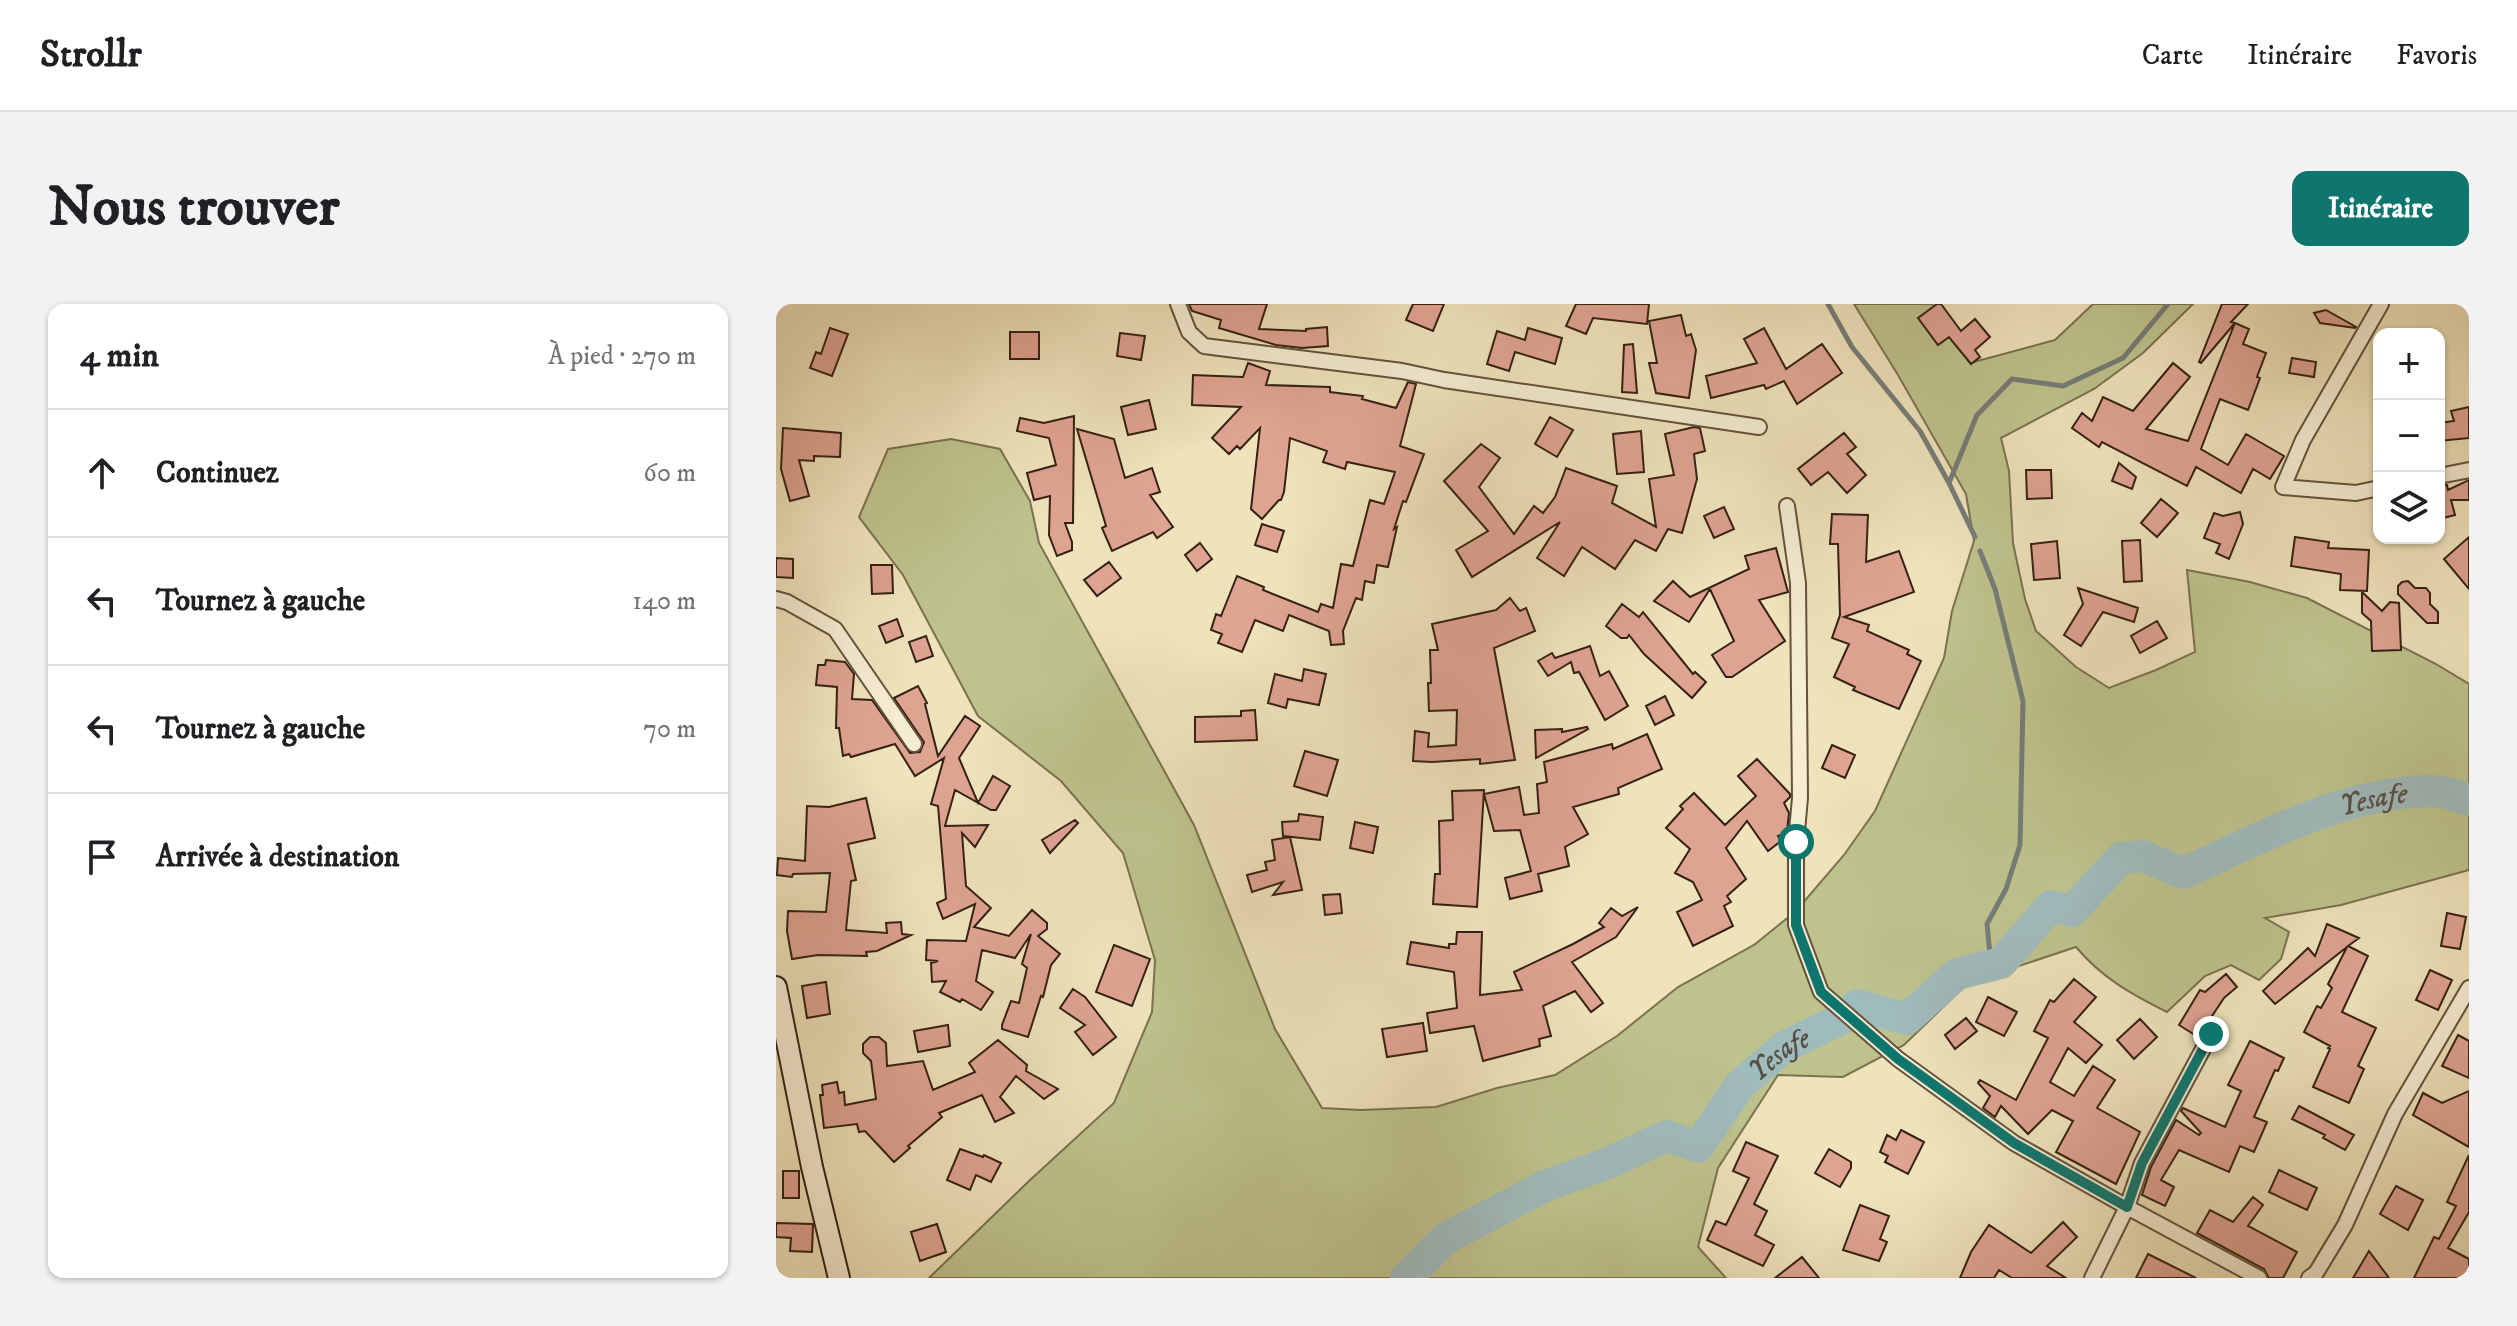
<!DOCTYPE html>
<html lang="fr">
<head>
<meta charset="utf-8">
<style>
	:root { --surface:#fff; --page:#f2f2f2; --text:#202124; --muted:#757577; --line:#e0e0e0; --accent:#0f766e }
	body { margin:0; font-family:"IM FELL DW Pica",serif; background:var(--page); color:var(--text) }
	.controls { position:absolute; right:24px; top:24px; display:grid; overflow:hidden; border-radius:16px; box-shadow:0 2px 6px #0004 }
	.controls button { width:72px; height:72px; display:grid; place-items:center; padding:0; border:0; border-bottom:2px solid var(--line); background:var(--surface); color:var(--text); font:40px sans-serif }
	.stop { position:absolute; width:24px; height:24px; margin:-18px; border:6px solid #0f766e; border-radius:50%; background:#fff }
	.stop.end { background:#0f766e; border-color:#fff; box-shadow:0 2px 8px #0008 }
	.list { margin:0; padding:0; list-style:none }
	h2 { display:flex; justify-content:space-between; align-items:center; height:104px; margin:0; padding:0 32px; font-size:34px }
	h2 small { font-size:26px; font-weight:400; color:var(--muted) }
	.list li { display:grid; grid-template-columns:52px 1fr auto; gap:24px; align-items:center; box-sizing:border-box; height:128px; padding:0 32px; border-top:2px solid var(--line) }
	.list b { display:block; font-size:30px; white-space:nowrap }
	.list em { font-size:26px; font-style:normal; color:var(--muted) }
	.icon { flex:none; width:44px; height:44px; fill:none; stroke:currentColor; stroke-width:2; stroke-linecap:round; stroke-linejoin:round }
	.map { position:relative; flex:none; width:1693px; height:974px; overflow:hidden; border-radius:16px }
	header { display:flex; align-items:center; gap:48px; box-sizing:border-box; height:112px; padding:0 40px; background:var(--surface); border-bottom:2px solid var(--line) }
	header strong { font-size:38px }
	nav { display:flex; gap:44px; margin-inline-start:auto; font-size:28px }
	.intro { display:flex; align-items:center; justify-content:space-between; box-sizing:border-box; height:192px; padding:0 48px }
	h1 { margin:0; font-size:56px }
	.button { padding:20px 36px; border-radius:16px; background:var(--accent); color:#fff; font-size:28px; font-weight:700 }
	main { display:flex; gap:48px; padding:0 48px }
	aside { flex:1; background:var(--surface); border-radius:16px; box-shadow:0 2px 6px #0004 }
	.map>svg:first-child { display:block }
	.green { fill:#bec38d; stroke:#7a7250; stroke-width:2 }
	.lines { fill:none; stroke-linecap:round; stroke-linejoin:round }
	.stream { stroke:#757d78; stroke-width:5 }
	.river { stroke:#a0bbbc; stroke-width:32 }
	.building { fill:#dfa392; stroke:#352112; stroke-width:2 }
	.street-casing { stroke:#64523c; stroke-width:18 }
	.secondary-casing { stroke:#352112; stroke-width:24 }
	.street { stroke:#f5edd3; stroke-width:14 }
	.secondary { stroke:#f5edd3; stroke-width:20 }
	.route { stroke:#0f766e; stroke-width:10 }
	.labels { text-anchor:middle; stroke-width:6; stroke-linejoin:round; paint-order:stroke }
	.water-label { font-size:30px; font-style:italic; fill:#554f45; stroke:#f5edd3 }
</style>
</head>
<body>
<header>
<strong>Strollr</strong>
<nav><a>Carte</a><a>Itinéraire</a><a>Favoris</a></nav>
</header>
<div class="intro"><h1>Nous trouver</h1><a class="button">Itinéraire</a></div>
<main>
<aside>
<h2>4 min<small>À pied · 270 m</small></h2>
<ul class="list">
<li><svg class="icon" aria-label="ahead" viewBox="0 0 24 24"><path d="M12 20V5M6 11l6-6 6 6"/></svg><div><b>Continuez</b></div><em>60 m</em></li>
<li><svg class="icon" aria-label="left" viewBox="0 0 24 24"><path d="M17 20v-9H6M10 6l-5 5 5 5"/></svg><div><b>Tournez à gauche</b></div><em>140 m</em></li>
<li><svg class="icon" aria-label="left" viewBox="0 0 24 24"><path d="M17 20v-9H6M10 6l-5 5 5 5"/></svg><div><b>Tournez à gauche</b></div><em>70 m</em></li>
<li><svg class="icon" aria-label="arrive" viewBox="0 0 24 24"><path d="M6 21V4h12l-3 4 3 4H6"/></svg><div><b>Arrivée à destination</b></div></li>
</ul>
</aside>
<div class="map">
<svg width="1693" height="974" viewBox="0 0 1693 974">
	<rect width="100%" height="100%" fill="#efe3bc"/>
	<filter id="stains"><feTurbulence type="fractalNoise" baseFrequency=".0025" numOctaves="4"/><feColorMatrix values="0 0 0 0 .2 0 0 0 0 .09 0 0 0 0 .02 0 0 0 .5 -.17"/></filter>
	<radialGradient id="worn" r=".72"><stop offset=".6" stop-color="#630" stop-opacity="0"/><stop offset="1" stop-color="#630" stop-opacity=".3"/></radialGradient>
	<path class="green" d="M1078 0H1156L1194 59 1279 36 1317 0H1417L1367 49 1318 85 1225 134 1233 167 1237 239 1249 295 1260 327 1300 363 1333 384 1380 366 1419 348 1411 266 1474 278 1531 294 1660 360 1693 380V566L1565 601 1489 614 1513 628 1505 655 1483 676 1455 661 1429 672 1391 708C1355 690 1326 674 1300 643L1192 679 1128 741 1067 773 1002 771 942 864 922 943 950 974H153L253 877 338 799 376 708 379 656 347 549 285 477 202 412 127 271 83 213 112 145 175 135 224 145 254 197 263 239 418 521 499 725 546 804 585 806 660 803 721 784 779 771 841 732 902 683 978 641 1020 607 1068 551 1099 507 1168 354 1176 307 1198 237 1190 190 1122 71Z"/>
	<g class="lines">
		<path class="stream" d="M1052 0 1076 43 1144 127 1173 179 1199 233
			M1173 179 1201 111 1236 75 1287 82 1347 54 1392 0
			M1204 247 1219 285 1247 397 1244 541 1230 585 1211 620 1215 661"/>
		<path class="river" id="s1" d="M630 974 670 934 769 882 830 860 891 832 922 843 964 781 1008 743 1073 711 1081 701 1131 715 1181 670 1225 659 1275 602 1296 607 1345 554 1367 552 1407 569C1486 534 1568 487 1657 487 1669 487 1682 493 1693 496"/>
	</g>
	<path class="building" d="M413 0H491L483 25 530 27V25L551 23 552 42 526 44 500 41 443 24 445 16 416 7Z
		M637 0H668L657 27 630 16Z
		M800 0H873L871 20 817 14 810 30 790 22Z
		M1161 0H1165L1185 27 1199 15 1214 33 1199 46 1204 53 1195 60 1173 33 1162 41 1142 14Z
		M1446 0H1472L1455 18 1459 19 1425 59 1423 58Z
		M1550 6 1580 23 1579 24 1544 19 1538 9Z
		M905 11 910 32 915 30 920 46 913 94 880 89 873 59H881L873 17Z
		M1459 19 1473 25 1467 40 1490 49 1481 73 1484 74 1472 106 1444 95 1425 145 1452 161 1470 130 1508 152 1494 175 1477 165 1465 189 1420 163 1411 182 1326 138 1323 143 1296 124 1306 109 1316 117 1327 93 1357 107 1397 59 1414 73 1370 125 1412 137Z
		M54 24 72 30 56 72 34 64 40 48 45 50Z
		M752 24 786 34 779 60 739 48 733 67 711 60 721 27 749 36Z
		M988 24 1010 65 1046 40 1066 69 1021 100 1008 77 990 85 988 81 935 94 930 72 981 59 968 35Z
		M234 28H263V55H234Z
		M344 29 369 32 365 56 341 52Z
		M857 40 861 89 846 88 848 41Z
		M1516 54 1540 58 1538 73 1513 69Z
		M472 59 494 67 490 81 554 83V88L587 92 586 95 620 104 632 78 640 80 624 142 648 150 630 198 627 197 618 225 621 223 612 263 601 261 598 279 589 277 586 296 580 294 567 327 568 340 555 341 553 327 513 311 507 327 479 316 466 348 442 339 446 330 435 326 440 310 445 312 461 272 488 283 487 286 542 308 545 300 557 304 565 260 577 262 594 196 608 200 619 168 571 158 569 165 547 158 551 147 514 134 508 188 505 196H503L486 215 475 205 484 124 464 145 461 142 453 150 436 134 465 103 416 101 417 71 467 73Z
		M373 96 380 125 352 131 345 103Z
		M1693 103V134L1663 137V119L1678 117 1675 107Z
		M298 112 297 219H289L296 238V246L281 252 273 231 274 192 258 196 251 169 280 161 273 134 241 127 244 114 268 119Z
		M774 113 797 126 781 153 759 140Z
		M918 123 924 124 929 147 918 150 921 175 906 229 892 225 880 247 859 236 839 265 806 243 788 272 761 254 784 218 696 273 680 246 712 227 668 177 705 140 724 154 703 183 738 230 758 202 767 209 779 193 790 164 841 182 836 199 880 223 873 175 898 171 889 130Z
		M7 124 65 129 64 153 38 152V157L23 156 33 192 14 197 5 165Z
		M301 125 338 135 349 174 376 164 384 188 374 191 397 223 381 234 377 228 336 247 326 224 330 222Z
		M865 127 868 168 841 170 837 130Z
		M1068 129 1080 143 1071 150 1090 171 1071 189 1052 168 1035 181 1022 165Z
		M1343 159 1360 173 1356 185 1336 177Z
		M1250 166H1275L1276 194 1251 195Z
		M1693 176V196H1675L1679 211 1663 215V182L1671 181 1672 186Z
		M1385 195 1402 209 1381 233 1365 219Z
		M948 203 958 225 938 234 928 212Z
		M1464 208 1467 220 1453 255 1440 249 1444 240 1428 234 1438 209 1447 212Z
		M1056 210 1092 211 1090 258 1123 247 1138 288 1068 313 1093 321 1091 327 1133 346 1131 350 1145 357 1123 405 1077 386 1079 383 1058 373 1073 340 1056 334 1064 311 1062 240H1054Z
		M486 220 508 227 501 248 479 241Z
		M1519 233 1553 238 1552 244 1593 246 1591 287 1564 286 1565 270 1515 262Z
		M1693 233V285L1668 255Z
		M1364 236 1366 277 1348 278 1346 237Z
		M1281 237 1284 274 1258 276 1255 240Z
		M424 239 436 255 421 267 409 251Z
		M1000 244 1012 288 983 296 1009 337 956 373H950L936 351 958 337 934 285 913 318 878 297 897 277 914 293 973 265 969 252Z
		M0 254 17 255V274L0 273Z
		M333 258 345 274 321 292 308 276Z
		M95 261H116L117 289 96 290Z
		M1632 277 1639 284H1650L1654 289V300L1662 308V319H1651L1622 290V282L1626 278Z
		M1302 284 1362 304 1358 318 1327 308 1305 342 1288 331 1307 300Z
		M1586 288 1606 307 1614 298 1623 299 1625 346 1596 347 1595 317 1586 309Z
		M734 294 744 307 750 304 759 327 718 344 739 456 704 460V455L656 458 637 457 639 427 653 429 652 443 680 441 681 406 653 407 652 379H655L654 346H662L656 320 720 306Z
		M846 300 863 313 867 308 917 370 919 368 930 378 916 394 868 350 853 331 851 334H845L830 322Z
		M121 315 127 332 110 339 103 322Z
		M1381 317 1391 334 1364 349 1355 332Z
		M150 332 157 352 140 358 133 338Z
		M814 342 824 372 833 367 852 402 829 416 803 368 798 369 795 358 772 372 762 357 776 349 779 354Z
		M50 356 69 358 78 370 76 395 96 396 134 449 144 448 148 438 118 394 142 382 151 399 149 400 162 452 189 412 204 422 183 454 202 499 217 472 234 482 220 506H215L179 486 169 522 212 521 199 543 186 529 190 582 215 604 198 623 233 632 256 606 271 619V625L262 632 284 650 275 661 267 693 265 692 252 733 226 725V721L235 697 243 699 251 664 246 660 255 630 239 654 206 646 200 677 217 688 205 706 186 695 184 698 164 688 170 677 156 678 155 659 162 657 150 656 151 636 190 637 199 600 167 615 161 599 170 595 162 502 155 500 168 454 139 472 119 440 75 453 73 450 67 452 63 424H60L61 383 40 381 42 361H49Z
		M528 365 550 370 543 401 512 395 510 404 492 399 499 370 526 377Z
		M889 392 898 411 879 421 870 402Z
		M479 406 481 436 419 438V413L465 412V407Z
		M811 423 812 425 760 454 759 426 786 425V428Z
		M871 430 886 465 842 484 843 490 797 503 812 530 789 543 793 562 762 570 766 587 734 595 729 574 755 567 744 526 718 527 708 490 743 483 748 511 763 509 761 480 771 478 768 458 836 440 837 445Z
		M1056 441 1079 451 1069 474 1046 464Z
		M529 447 562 456 551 492 518 482Z
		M981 455 1014 490V493L1008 499 1013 509 1011 528 1002 532 1005 537 992 547 971 517 950 544 970 575 951 592 955 598 948 602 957 622 917 642 901 608 926 596 917 578 899 569 914 545 890 524 907 505 904 502 918 489 949 521 980 492 962 472Z
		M708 486 701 603 657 600 659 570H664L663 517 677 516 676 487Z
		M90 494 99 534 72 540 80 576 75 577 70 626 111 629 110 619 125 618 126 630 135 631 101 647 90 648 91 652 42 651 16 655 11 627 12 607 50 608 54 569 17 570 16 573 1 571 2 554 29 557 31 502 53 503Z
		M523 510 547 513 544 536 507 532 506 518 522 517Z
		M299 516 302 519 274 549 266 536Z
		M579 518 602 523 597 549 574 544Z
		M514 533 526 586 497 591 507 578 476 588 471 571 491 566 489 558 499 556 496 536Z
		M564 590 566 609 549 611 547 591Z
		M862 603 840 633 796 658 827 699 815 708 799 687 767 702 775 732 763 735 764 742 707 757 698 722 654 729 651 709 681 704 678 668 631 660 635 638 673 644V640H680L681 628H706L704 691 746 686 738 668 797 640 828 623 823 619 835 604 846 612Z
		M1671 609 1690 613 1684 645 1665 642Z
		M1551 620 1583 634 1572 642 1592 652 1566 708 1600 724 1582 762 1588 765 1573 799 1537 783 1554 745 1552 744 1554 742 1528 728 1541 702 1545 704 1556 684 1552 680 1571 643 1499 700 1487 687 1532 644 1539 652Z
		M338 641 374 655 356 702 320 688Z
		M1654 666 1676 676 1662 706 1640 696Z
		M1450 670 1461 683 1448 694 1422 733 1403 721 1424 686 1429 688Z
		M1298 675 1320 693 1298 718 1326 741 1310 759 1292 744 1274 778 1298 792 1317 762 1339 776 1321 804 1364 828 1340 880 1280 848 1297 817 1276 806 1252 830 1225 802 1219 813 1207 804 1214 792 1202 779 1204 776 1240 796 1272 734 1258 727 1274 696 1278 698Z
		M50 678 54 710 31 714 26 682Z
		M297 685 309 693 340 733 317 751 299 728 309 721 284 704Z
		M1212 693 1241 708 1228 732 1200 718Z
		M1190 714 1201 727 1179 745 1169 731Z
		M1364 715 1381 733 1358 755 1341 736Z
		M647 719 651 747 611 753 606 725Z
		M172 721 174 742 142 748 138 727Z
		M1682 731 1693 737V774L1666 762Z
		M94 733H103L110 739 111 762 147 757 157 786 199 768 193 759 222 736 251 761 250 767 282 785 268 795 240 772 224 793 238 809 219 818 206 791 163 809 166 813 132 842 134 844 118 858 89 827 83 828 81 820 48 824 44 791H47L46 781 61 778 63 789 68 788 69 801 100 795 95 757 87 749V740Z
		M1474 737 1508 754 1502 767 1499 766 1478 813 1491 818 1478 848 1464 842 1453 868 1403 846 1385 876 1398 883 1389 902 1366 891 1375 863 1400 816 1423 831 1425 829 1405 807 1407 804 1449 823 1465 787 1452 781Z
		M1693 787V843L1637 811 1647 789 1666 799Z
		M1523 802 1578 831 1569 846 1547 834 1549 831 1516 815Z
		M1125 826 1148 838 1132 870 1109 858 1112 852 1104 848 1111 831 1120 836Z
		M970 838 1002 852 978 900 991 907 979 931 998 941 987 962 931 936 940 917 950 921 973 874 957 867Z
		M184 845 207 853 208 851 225 859 215 878 200 871 194 886 171 876Z
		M1053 845 1075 858V864L1064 883 1039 869Z
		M1693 851V908L1672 944 1693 955V974H1638L1658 933 1663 935 1680 902 1671 898Z
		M1503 866 1541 884 1531 906 1493 888Z
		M7 867H23V894H7Z
		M1620 882 1647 896 1632 926 1604 910Z
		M1477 893 1487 901 1472 922 1521 948 1507 974H1493L1488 965 1421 929 1434 906 1457 918Z
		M1084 901 1113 912 1104 935 1111 938 1103 957 1067 946Z
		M1287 918 1301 933 1271 962 1290 974H1236L1223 966 1218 974H1184L1195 948 1213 921 1255 949Z
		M0 919 37 920 36 948 14 947 15 934 0 933Z
		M161 920 170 948 144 957 135 928Z
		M1593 947 1613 974H1577Z
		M1372 950 1420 974H1360Z
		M1026 953 1043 974H999Z"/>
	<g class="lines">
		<g class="street-casing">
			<path id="street" d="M402 0 413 28 428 42 626 67 668 76 983 123
				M1663 172 1693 166
				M1603 184 1580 189 1507 183 1527 136 1605 0
				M1011 202 1022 279 1024 494 1020 538V621L1045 688 1122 755 1238 839 1351 903 1483 974
				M0 295 11 298 59 325 138 440
				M1316 974 1351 903 1366 859 1435 730
				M1533 974 1540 969 1569 921 1619 810 1693 684"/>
		</g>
		<g class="secondary-casing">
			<path id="secondary" d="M0 683 36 863 63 974"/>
		</g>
		<use href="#street" class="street"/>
		<use href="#secondary" class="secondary"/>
	</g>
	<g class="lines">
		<path class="route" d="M1020 538V621L1045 688 1122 755 1238 839 1351 903 1366 859 1435 730"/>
	</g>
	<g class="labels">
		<g class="water-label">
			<text dy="10" stroke="none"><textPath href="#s1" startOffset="1156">Yesafe</textPath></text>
			<text dy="10" stroke="none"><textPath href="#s1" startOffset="458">Yesafe</textPath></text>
		</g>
	</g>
	<rect width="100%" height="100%" filter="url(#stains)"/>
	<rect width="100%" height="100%" fill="url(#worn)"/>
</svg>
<div class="controls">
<button>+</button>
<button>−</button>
<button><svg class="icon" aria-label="layers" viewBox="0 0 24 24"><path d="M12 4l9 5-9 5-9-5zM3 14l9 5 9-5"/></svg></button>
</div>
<div class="stop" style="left:1020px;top:538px"></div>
<div class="stop end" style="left:1435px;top:730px"></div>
</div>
</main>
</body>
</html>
